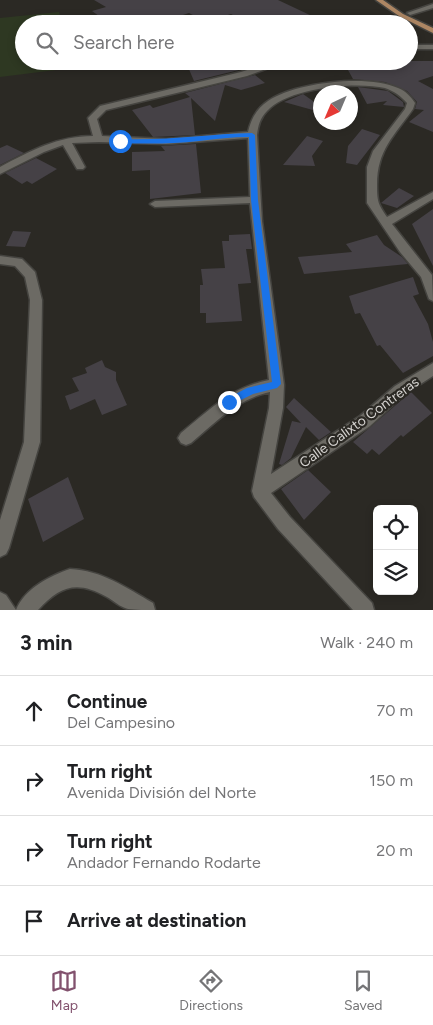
<!DOCTYPE html>
<html lang="en">
<head>
<meta charset="utf-8">
<style>
	:root { --surface:#fff; --page:#f2f2f2; --text:#202124; --muted:#757577; --line:#e0e0e0; --accent:#82526e }
	body { margin:0; font-family:Figtree,sans-serif; background:var(--page); color:var(--text) }
	.controls { position:absolute; right:15px; bottom:15px; display:grid; overflow:hidden; border-radius:8px; box-shadow:0 2px 8px #0003 }
	.controls button { width:45px; height:45px; display:grid; place-items:center; padding:0; border:0; border-bottom:1px solid var(--line); background:var(--surface); color:var(--text); font:25px sans-serif }
	.compass { position:absolute; left:313px; top:85px; width:45px; height:45px; border-radius:50%; background:var(--surface); box-shadow:0 2px 8px #0003; rotate:224deg }
	.stop { position:absolute; width:15px; height:15px; margin:-11px; border:4px solid #1a73e8; border-radius:50%; background:#fff }
	.stop.end { background:#1a73e8; border-color:#fff; box-shadow:0 1px 5px #0008 }
	.list { margin:0; padding:0; list-style:none }
	h2 { display:flex; justify-content:space-between; align-items:center; height:65px; margin:0; padding:0 20px; font-size:21px }
	h2 small { font-size:16px; font-weight:400; color:var(--muted) }
	.list li { display:grid; grid-template-columns:32px 1fr auto; gap:15px; align-items:center; box-sizing:border-box; height:70px; padding:0 20px; border-top:1px solid var(--line) }
	.list b { display:block; font-size:19px; white-space:nowrap }
	.list p { margin:0; font-size:16px; white-space:nowrap; color:var(--muted) }
	.list em { font-size:16px; font-style:normal; color:var(--muted) }
	.icon { flex:none; width:28px; height:28px; fill:none; stroke:currentColor; stroke-width:2; stroke-linecap:round; stroke-linejoin:round }
	.map { position:relative; flex:none; width:433px; height:610px; overflow:hidden }
	.search { position:absolute; background:var(--surface); box-shadow:0 2px 8px #0003; left:15px; right:15px; top:15px; height:55px; display:flex; align-items:center; gap:12px; box-sizing:border-box; padding:0 18px; border-radius:28px; color:var(--muted); font-size:19px }
	.sheet { height:345px; background:var(--surface) }
	nav { display:flex; justify-content:space-around; align-items:center; box-sizing:border-box; height:70px; border-top:1px solid var(--line); background:var(--surface); font-size:14px; color:var(--muted) }
	nav a { display:grid; justify-items:center; gap:2px }
	nav .on { color:var(--accent) }
	.map>svg:first-child { display:block }
	.green { fill:#2e3822 }
	.building { fill:#454146 }
	.lines { fill:none; stroke-linecap:round; stroke-linejoin:round }
	.minor-casing { stroke:#454440; stroke-width:3 }
	.primary-casing { stroke:#454440; stroke-width:3 }
	.minor { fill:#6c6a64; fill-rule:evenodd }
	.primary { fill:#ad8663; fill-rule:evenodd }
	.route { fill:#1a73e8 }
	.labels { text-anchor:middle; stroke-width:4.5; stroke-linejoin:round; paint-order:stroke }
	.street-label { font-size:14px; fill:#d5d3d0; stroke:#2b2924 }
</style>
</head>
<body>
<div class="map">
<svg width="433" height="610" viewBox="0 0 433 610">
	<rect width="100%" height="100%" fill="#2b2924"/>
	<path class="green" d="M59 12 62 24H24V61H70L72 68 0 77V18Z"/>
	<path class="building" d="M94 0H278L329 24H249L231 14 206 22 189 13 165 21 157 16 131 24H110L92 11 106 7Z
		M218 61H239L247 68 194 81 188 67Z
		M343 61H433V76L418 81 433 89V132L409 122 424 110 415 109 417 102 407 91 385 82 353 79Z
		M255 75 265 83 241 90 225 85 215 121 191 98 195 135 153 137 132 110 150 105 153 108 190 97 185 93Z
		M358 87 388 91 403 102 404 107 383 105 387 101 367 104Z
		M303 94 320 106V112L284 102Z
		M362 129 380 135 357 165 346 163 348 146Z
		M307 136 323 141 312 156 315 166 283 165Z
		M196 144 201 193 150 199V170L132 171V152L165 151 161 146Z
		M7 145 24 153 0 165V148Z
		M36 158 57 169 32 184 27 181 22 184 5 173Z
		M399 188 414 196 397 208 381 203Z
		M433 209V266L412 224Z
		M13 231 31 232 25 247 6 246Z
		M250 234 252 249H246L251 283 238 284 242 321 206 323V313H200V285H203L201 269 225 268 222 241H229V235Z
		M377 235 384 245 402 257 408 264 304 274 298 257 352 252 346 244Z
		M413 277 419 294 413 296 428 324 433 342V356L403 373 380 345 377 346 360 313 355 314 349 296Z
		M102 360 105 367 116 372V380L127 405 102 415 95 399 70 410 65 396 79 391 72 378 87 373 85 368Z
		M411 392 432 413 403 437 401 435 379 455 372 449 367 454 353 442Z
		M294 398 331 432 319 440 306 427 291 458 282 465 279 464 292 421 301 423 286 407Z
		M308 470 331 492 304 520 281 489Z
		M68 477 84 519 43 542 28 499Z"/>
	<g class="lines">
		<g class="minor-casing">
			<path id="minor" d="M433 4V8L410 15 407 13Z
				M409 45H433V49H409Z
				M275 61H287L247 76 106 110 97 119 102 136 166 139 248 132C251 119 257 108 268 101 295 82 369 74 398 88 406 91 411 97 415 103L413 109C394 136 377 150 377 185 377 201 378 204 387 217L433 192V199L392 224 432 275 433 301 429 299 421 277 400 252 367 203V167L373 151 405 109 407 103C401 96 394 91 385 88 356 81 287 88 267 111 260 118 258 126 257 135L262 221 284 385 283 408 271 474 360 416 395 386 433 363V376L405 394 370 426 271 493 290 517 372 603 374 610H353L278 529 254 497 252 491 269 408 270 392C237 399 216 422 191 443L186 445 181 443 178 438 181 433C211 409 230 388 269 380L250 203 155 207 150 204 155 201 250 197 248 138 166 144 99 142 72 143 85 167 83 169H77L63 145 44 152 0 174V167C30 151 58 136 93 136L88 118 100 106 241 72Z
				M0 256 22 259 35 272 42 300 40 442 9 548 6 554 0 557V520L24 442 30 300 25 277 15 266 0 264Z
				M70 569C101 570 127 588 153 603L155 610C147 610 135 610 128 609 120 607 114 601 107 597 77 580 60 586 38 610H0V592L6 595 16 610C25 588 50 576 70 569Z"/>
		</g>
		<g class="primary-casing">
			<path id="primary" d="M376 0H383L403 14 433 28V33L399 16Z"/>
		</g>
		<use href="#minor" class="minor"/>
		<use href="#primary" class="primary"/>
	</g>
	<path class="route" d="M252 133 255 135 258 200 281 384 277 388 253 394 229 406 225 402 226 399 247 388 272 382 251 200 249 137C232 137 216 139 199 141 173 144 147 144 120 143L117 141 120 139C166 141 208 134 252 133Z"/>
	<g class="labels">
		<g class="street-label">
			<text transform="translate(359 422) rotate(-36)" y="5">Calle Calixto Contreras</text>
		</g>
	</g>
</svg>
<div class="controls">
<button><svg class="icon" aria-label="locate" viewBox="0 0 24 24"><circle cx="12" cy="12" r="6"/><path d="M12 2v4M12 18v4M2 12h4M18 12h4"/></svg></button>
<button><svg class="icon" aria-label="layers" viewBox="0 0 24 24"><path d="M12 4l9 5-9 5-9-5zM3 14l9 5 9-5"/></svg></button>
</div>
<svg class="compass" viewBox="-18 -18 36 36"><path d="M0-13l5 13h-10z" fill="#e53935"/><path d="M0 13l5-13h-10z" fill="#757577"/></svg>
<div class="stop" style="left:120px;top:141px"></div>
<div class="stop end" style="left:229px;top:402px"></div>
<div class="search"><svg class="icon" aria-label="search" viewBox="0 0 24 24"><circle cx="10" cy="10" r="6"/><path d="M15 15l6 6"/></svg>Search here</div>
</div>
<section class="sheet">
<h2>3 min<small>Walk · 240 m</small></h2>
<ul class="list">
<li><svg class="icon" aria-label="ahead" viewBox="0 0 24 24"><path d="M12 20V5M6 11l6-6 6 6"/></svg><div><b>Continue</b><p>Del Campesino</p></div><em>70 m</em></li>
<li><svg class="icon" aria-label="right" viewBox="0 0 24 24"><path d="M7 20v-9h11M14 6l5 5-5 5"/></svg><div><b>Turn right</b><p>Avenida División del Norte</p></div><em>150 m</em></li>
<li><svg class="icon" aria-label="right" viewBox="0 0 24 24"><path d="M7 20v-9h11M14 6l5 5-5 5"/></svg><div><b>Turn right</b><p>Andador Fernando Rodarte</p></div><em>20 m</em></li>
<li><svg class="icon" aria-label="arrive" viewBox="0 0 24 24"><path d="M6 21V4h12l-3 4 3 4H6"/></svg><div><b>Arrive at destination</b></div></li>
</ul>
</section>
<nav>
<a class="on"><svg class="icon" aria-label="map" viewBox="0 0 24 24"><path d="M3 6l6-2 6 2 6-2v14l-6 2-6-2-6 2zM9 4v14M15 6v14"/></svg>Map</a>
<a><svg class="icon" aria-label="directions" viewBox="0 0 24 24"><path d="M12 3l9 9-9 9-9-9zM9 14v-3h6M13 9l2 2-2 2"/></svg>Directions</a>
<a><svg class="icon" aria-label="saved" viewBox="0 0 24 24"><path d="M7 4h10v16l-5-4-5 4z"/></svg>Saved</a>
</nav>
</body>
</html>
